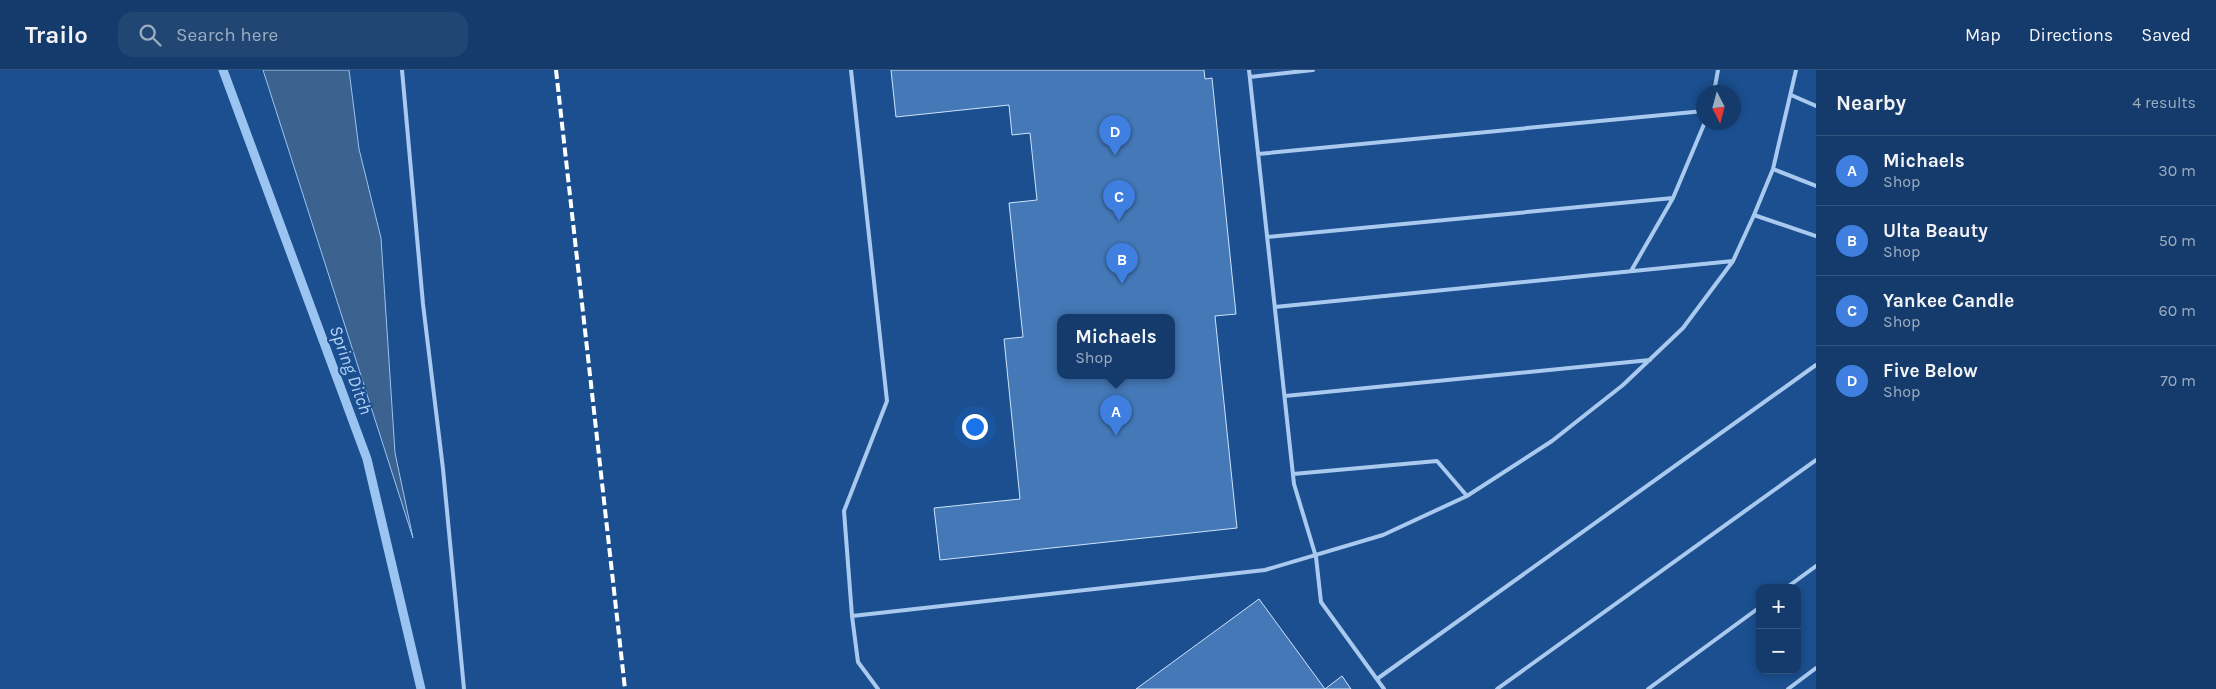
<!DOCTYPE html>
<html lang="en">
<head>
<meta charset="utf-8">
<style>
	:root { --surface:#143b6b; --page:#214673; --text:#f1f3f6; --muted:#9dadc1; --line:#33557e; --accent:#d6ab8b }
	body { margin:0; font-family:Karla,sans-serif; background:var(--page); color:var(--text) }
	.controls { position:absolute; right:15px; bottom:15px; display:grid; overflow:hidden; border-radius:10px; box-shadow:0 2px 8px #0003 }
	.controls button { width:45px; height:45px; display:grid; place-items:center; padding:0; border:0; border-bottom:1px solid var(--line); background:var(--surface); color:var(--text); font:25px sans-serif }
	.compass { position:absolute; left:1696px; top:15px; width:45px; height:45px; border-radius:50%; background:var(--surface); box-shadow:0 2px 8px #0003; rotate:174deg }
	.you { position:absolute; left:974px; top:356px; width:18px; height:18px; margin:-12px; border:4px solid #fff; border-radius:50%; background:#1a73e8; box-shadow:0 0 0 8px #1a73e833 }
	.badge { display:grid; place-items:center; width:32px; height:32px; border-radius:50%; background:var(--accent); color:#fff; font-size:16px; font-weight:700 }
	.pin { position:absolute; translate:-50% -41px; filter:drop-shadow(0 1px 2px #0008) }
	.pin::after { content:''; position:absolute; top:26px; width:18px; height:15px; background:inherit; clip-path:polygon(0 0,100% 0,50% 100%) }
	.popup { position:absolute; left:1057px; top:244px; width:118px; height:65px; box-sizing:border-box; display:grid; place-content:center; border-radius:10px; background:var(--surface); filter:drop-shadow(0 1px 4px #0005); font-size:16px; white-space:nowrap; color:var(--muted) }
	.popup b { font-size:19px; color:var(--text) }
	.popup::after { content:''; position:absolute; left:50%; top:100%; margin-left:-10px; border:10px solid transparent; border-top-color:var(--surface) }
	.list { margin:0; padding:0; list-style:none }
	h2 { display:flex; justify-content:space-between; align-items:center; height:65px; margin:0; padding:0 20px; font-size:21px }
	h2 small { font-size:16px; font-weight:400; color:var(--muted) }
	.list li { display:grid; grid-template-columns:32px 1fr auto; gap:15px; align-items:center; box-sizing:border-box; height:70px; padding:0 20px; border-top:1px solid var(--line) }
	.list b { display:block; font-size:19px; white-space:nowrap }
	.list p { margin:0; font-size:16px; white-space:nowrap; color:var(--muted) }
	.list em { font-size:16px; font-style:normal; color:var(--muted) }
	.icon { flex:none; width:28px; height:28px; fill:none; stroke:currentColor; stroke-width:2; stroke-linecap:round; stroke-linejoin:round }
	.map { position:relative; flex:none; width:1816px; height:619px; overflow:hidden }
	header { display:flex; align-items:center; gap:30px; box-sizing:border-box; height:70px; padding:0 25px; background:var(--surface); border-bottom:1px solid var(--line) }
	header strong { font-size:24px }
	nav { display:flex; gap:28px; margin-inline-start:auto; font-size:18px }
	.search { width:350px; height:45px; background:var(--page); display:flex; align-items:center; gap:12px; box-sizing:border-box; padding:0 18px; border-radius:15px; color:var(--muted); font-size:19px }
	main { display:flex }
	aside { flex:1; background:var(--surface) }
	.map>svg:first-child { display:block }
	.water { fill:#3c6290; stroke:#9cc4f0 }
	.lines { fill:none; stroke-linecap:round; stroke-linejoin:round }
	.stream { stroke:#9cc4f0; stroke-width:9 }
	.building { fill:#4478b7; stroke:#cfe3fa; fill-rule:evenodd }
	.service { stroke:#a9c9ee; stroke-width:4 }
	.rail { stroke:#fff; stroke-width:4; stroke-dasharray:9 4; stroke-linecap:butt }
	.labels { text-anchor:middle; stroke-width:4.5; stroke-linejoin:round; paint-order:stroke }
	.water-label { font-size:18px; font-style:italic; fill:#b5d3f5; stroke:#1b4f8f }
</style>
</head>
<body>
<header>
<strong>Trailo</strong>
<div class="search"><svg class="icon" aria-label="search" viewBox="0 0 24 24"><circle cx="10" cy="10" r="6"/><path d="M15 15l6 6"/></svg>Search here</div>
<nav><a>Map</a><a>Directions</a><a>Saved</a></nav>
</header>
<main>
<div class="map">
<svg width="1816" height="619" viewBox="0 0 1816 619">
	<rect width="100%" height="100%" fill="#1b4f8f"/>
	<path class="water" d="M263 0H349L359 79 381 168 395 383 413 468Z"/>
	<g class="lines">
		<path class="stream" d="M223 0 367 389 421 619"/>
	</g>
	<path class="building" d="M891 0H1204L1205 9 1212 8 1236 244 1215 246 1237 458 940 490 934 438 1020 429 1004 269 1023 267 1009 133 1037 130 1030 63 1012 65 1009 35 896 47ZM1061 247H1171V305H1061Z
		M1259 529 1325 619 1342 606 1351 619H1136Z"/>
	<g class="lines">
		<path class="service" d="M402 0 423 234 443 399 464 619
			M851 0 887 331 844 441 852 546 858 592 878 619
			M1249 0 1294 414 1316 487 1321 532 1384 619
			M1250 7 1313 0
			M1714 22 1718 0
			M1791 25 1816 36
			M1258 84 1704 41
			M1773 99 1816 116
			M1754 145 1816 166
			M1268 167 1673 128
			M1631 201 1673 128 1705 52
			M1275 237 1733 191
			M1285 326 1650 290
			M1293 404 1437 391 1467 426
			M1786 518 1816 496
			M852 546 1265 500 1383 465 1467 426 1552 371 1623 315 1683 258 1733 191 1754 145 1773 99 1796 0
			M1377 609 1816 295
			M1497 619 1816 390
			M1648 619 1760 537
			M1788 619 1816 598"/>
		<path class="rail" d="M556 0 625 619"/>
	</g>
	<g class="labels">
		<g class="water-label">
			<text transform="translate(351 300) rotate(70)" y="6">Spring Ditch</text>
		</g>
	</g>
</svg>
<div class="controls">
<button>+</button>
<button>−</button>
</div>
<svg class="compass" viewBox="-18 -18 36 36"><path d="M0-13l5 13h-10z" fill="#e53935"/><path d="M0 13l5-13h-10z" fill="#9dadc1"/></svg>
<div class="you"></div>
<div class="pin badge" style="left:1116px;top:366px;background:#3f7fe0">A</div>
<div class="popup"><b>Michaels</b>Shop</div>
<div class="pin badge" style="left:1122px;top:214px;background:#3f7fe0">B</div>
<div class="pin badge" style="left:1119px;top:151px;background:#3f7fe0">C</div>
<div class="pin badge" style="left:1115px;top:86px;background:#3f7fe0">D</div>
</div>
<aside>
<h2>Nearby<small>4 results</small></h2>
<ul class="list">
<li><span class="badge" style="background:#3f7fe0">A</span><div><b>Michaels</b><p>Shop</p></div><em>30 m</em></li>
<li><span class="badge" style="background:#3f7fe0">B</span><div><b>Ulta Beauty</b><p>Shop</p></div><em>50 m</em></li>
<li><span class="badge" style="background:#3f7fe0">C</span><div><b>Yankee Candle</b><p>Shop</p></div><em>60 m</em></li>
<li><span class="badge" style="background:#3f7fe0">D</span><div><b>Five Below</b><p>Shop</p></div><em>70 m</em></li>
</ul>
</aside>
</main>
</body>
</html>
